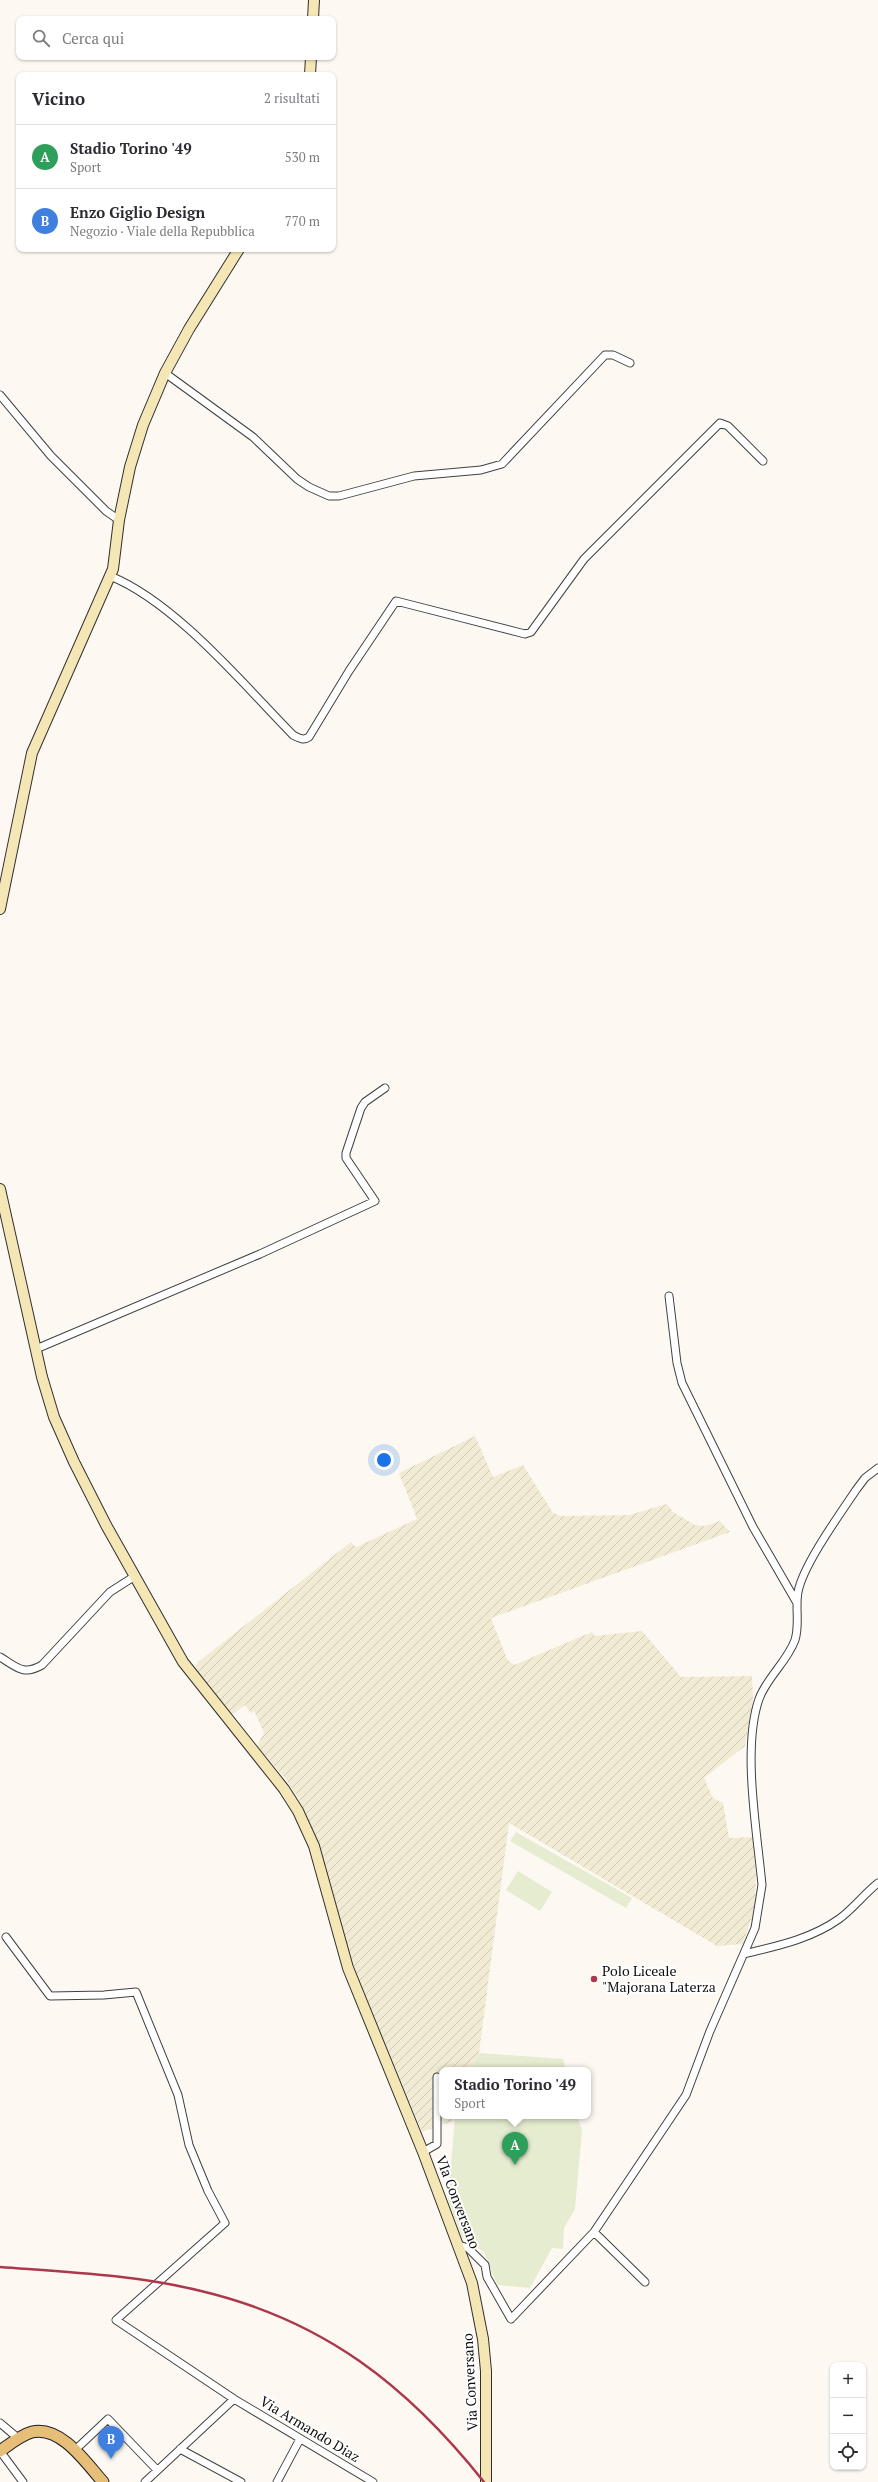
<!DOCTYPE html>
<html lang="it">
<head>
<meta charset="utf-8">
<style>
	:root { --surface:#fff; --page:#f7f7f7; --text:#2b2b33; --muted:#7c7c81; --line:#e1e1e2; --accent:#ad384c }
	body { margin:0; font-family:"PT Serif",serif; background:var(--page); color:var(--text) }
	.controls { position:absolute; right:12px; bottom:12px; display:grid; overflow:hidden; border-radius:8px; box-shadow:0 1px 3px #0004 }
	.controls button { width:36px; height:36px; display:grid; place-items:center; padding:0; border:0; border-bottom:1px solid var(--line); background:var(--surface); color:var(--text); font:20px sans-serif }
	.you { position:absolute; left:384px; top:1460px; width:14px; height:14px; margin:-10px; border:3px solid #fff; border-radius:50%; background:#1a73e8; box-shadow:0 0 0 6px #1a73e833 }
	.badge { display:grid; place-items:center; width:26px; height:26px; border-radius:50%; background:var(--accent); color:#fff; font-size:13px; font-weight:700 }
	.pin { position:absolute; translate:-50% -33px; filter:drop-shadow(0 1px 2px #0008) }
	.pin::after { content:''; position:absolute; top:21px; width:14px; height:12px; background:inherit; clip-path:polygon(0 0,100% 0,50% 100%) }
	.popup { position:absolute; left:439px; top:2067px; width:152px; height:52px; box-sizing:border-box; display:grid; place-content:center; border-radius:8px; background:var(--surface); filter:drop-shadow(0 1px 3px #0005); font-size:13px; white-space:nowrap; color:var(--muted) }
	.popup b { font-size:15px; color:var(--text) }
	.popup::after { content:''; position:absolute; left:50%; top:100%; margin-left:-8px; border:8px solid transparent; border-top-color:var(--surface) }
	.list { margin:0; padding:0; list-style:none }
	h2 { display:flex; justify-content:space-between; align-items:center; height:52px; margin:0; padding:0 16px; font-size:17px }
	h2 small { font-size:13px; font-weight:400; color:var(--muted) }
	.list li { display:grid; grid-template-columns:26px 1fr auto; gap:12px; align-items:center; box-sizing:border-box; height:64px; padding:0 16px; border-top:1px solid var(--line) }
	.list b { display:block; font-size:15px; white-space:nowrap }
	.list p { margin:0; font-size:13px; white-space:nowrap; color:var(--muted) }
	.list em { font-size:13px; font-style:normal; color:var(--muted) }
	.icon { flex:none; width:22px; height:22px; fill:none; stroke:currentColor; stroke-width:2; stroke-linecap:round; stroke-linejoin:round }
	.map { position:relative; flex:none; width:878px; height:2482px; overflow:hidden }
	.search { position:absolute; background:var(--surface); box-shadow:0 1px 3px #0004; left:16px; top:16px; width:320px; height:44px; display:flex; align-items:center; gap:10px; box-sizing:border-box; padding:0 14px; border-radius:8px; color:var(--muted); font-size:15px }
	.panel { position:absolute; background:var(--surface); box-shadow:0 1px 3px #0004; left:16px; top:72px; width:320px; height:180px; border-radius:8px }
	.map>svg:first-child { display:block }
	.farmland { fill:url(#farmland-furrows) }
	.pitch { fill:#e6ecd0 }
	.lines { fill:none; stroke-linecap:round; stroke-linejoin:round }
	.street-casing { stroke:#414141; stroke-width:9 }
	.secondary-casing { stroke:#303030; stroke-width:12 }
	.primary-casing { stroke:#1f1f1f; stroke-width:13 }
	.street { stroke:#fff; stroke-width:7 }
	.secondary { stroke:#f5e6b5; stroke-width:10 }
	.primary { stroke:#e7be78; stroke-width:11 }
	.rail { stroke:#ad384c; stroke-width:2.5 }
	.poi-dot { fill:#ad384c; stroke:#fff; stroke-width:1.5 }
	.labels { text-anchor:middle; stroke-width:4; stroke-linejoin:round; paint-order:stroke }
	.poi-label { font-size:14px; fill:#0e0e0e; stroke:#fff; text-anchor:start }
	.street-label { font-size:14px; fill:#0e0e0e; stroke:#fff }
</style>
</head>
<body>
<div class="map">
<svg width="878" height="2482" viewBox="0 0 878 2482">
	<defs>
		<pattern id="farmland-furrows" width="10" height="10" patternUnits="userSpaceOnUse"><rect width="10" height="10" fill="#f1ebd4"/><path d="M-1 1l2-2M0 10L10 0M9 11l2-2" fill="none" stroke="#cdc8b5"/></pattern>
	</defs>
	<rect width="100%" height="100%" fill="#fdf9f2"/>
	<path class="farmland" d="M475 1436 493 1477 523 1465 553 1513 562 1516 629 1515 667 1504 673 1512 695 1525 705 1526 720 1521 730 1532 491 1618 507 1659 514 1665 592 1632 595 1636 642 1631 681 1677 752 1676 753 1699 745 1746 704 1778 713 1798 723 1803 729 1838 753 1837 756 1876 755 1907 743 1944 717 1946 509 1823 479 2053 472 2070H442V2116H455L453 2121 422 2132 354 1968 317 1840 300 1801 285 1778 257 1746 264 1733 254 1711 251 1713 245 1705 232 1715 195 1668 198 1662 351 1542 356 1547 417 1519 399 1473Z"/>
	<path class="pitch" d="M516 1832 632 1898 626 1908 510 1841Z
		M518 1871 552 1892 540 1911 506 1890Z
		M479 2053 563 2059 566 2070H472Z
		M455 2116H577L582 2130 575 2209 564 2228 563 2249 552 2248 530 2288 497 2285 484 2252 462 2237 448 2200Z"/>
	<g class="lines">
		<g class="street-casing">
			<path id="street" d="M165 373 253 437 297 479 309 487 329 496H339L414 476 481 470 502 464 605 355H613L630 363
				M0 395 51 456 106 511 119 520
				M110 576C175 602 243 684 293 735 299 738 303 741 309 737L349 671 396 601 525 634 531 632 584 559 720 423 728 426 763 461
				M669 1296 677 1363 682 1383 753 1527 797 1603
				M36 1349 260 1254 375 1201 346 1158V1153L361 1108 365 1102 385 1088
				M0 1657C17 1667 23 1676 42 1665L110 1592 135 1576
				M6 1937 50 1996 104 1995 136 1992 178 2095 189 2145 208 2191 225 2223 116 2320 234 2399 373 2482
				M744 1954C777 1946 811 1939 839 1919 853 1909 864 1894 878 1883
				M423 2152 437 2144V2077
				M594 2232 645 2282
				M459 2245 468 2248 485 2265 487 2277 511 2319 594 2232 686 2095 710 2031 755 1928 762 1885C757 1831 742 1748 759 1699 767 1677 787 1662 795 1640 800 1624 795 1608 798 1592 803 1565 840 1514 856 1490L865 1478 878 1468
				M0 2423 19 2439
				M180 2449 241 2482
				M0 2451 23 2482
				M74 2451 108 2419 157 2470
				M145 2482 234 2399
				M277 2482 300 2439"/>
		</g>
		<g class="secondary-casing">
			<path id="secondary" d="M313 19 314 0
				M310 75 311 57
				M0 909 32 753 113 569 119 520 130 467 143 425 165 373 189 329 239 249
				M0 1189 42 1377 54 1417 74 1462 106 1525 183 1662 284 1789 298 1811 314 1846 348 1968 423 2152 472 2283 483 2339 486 2371V2482"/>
		</g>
		<g class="primary-casing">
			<path id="primary" d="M0 2451C10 2444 21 2435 32 2432 61 2425 87 2464 103 2482"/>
		</g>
		<use href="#street" class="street"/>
		<use href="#secondary" class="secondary"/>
		<use href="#primary" class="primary"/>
		<path class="rail" d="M0 2267C67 2272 136 2275 201 2291 323 2320 407 2385 484 2482"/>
	</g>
	<circle class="poi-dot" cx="594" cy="1979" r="4"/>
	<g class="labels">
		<g class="poi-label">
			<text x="602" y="1976">Polo Liceale<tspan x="602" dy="16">"Majorana Laterza</tspan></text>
		</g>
		<g class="street-label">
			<text transform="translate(458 2202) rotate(69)" y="5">VIa Conversano</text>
			<text transform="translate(470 2382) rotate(-93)" y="5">Via Conversano</text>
			<text transform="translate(310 2429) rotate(31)" y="5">Via Armando Diaz</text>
		</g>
	</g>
</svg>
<div class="controls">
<button>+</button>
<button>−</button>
<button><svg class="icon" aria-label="locate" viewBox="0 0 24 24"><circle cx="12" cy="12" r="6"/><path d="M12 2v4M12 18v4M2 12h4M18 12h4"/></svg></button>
</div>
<div class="you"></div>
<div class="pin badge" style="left:515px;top:2165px;background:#2e9e5b">A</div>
<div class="popup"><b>Stadio Torino '49</b>Sport</div>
<div class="pin badge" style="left:111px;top:2459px;background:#3f7fe0">B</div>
<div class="search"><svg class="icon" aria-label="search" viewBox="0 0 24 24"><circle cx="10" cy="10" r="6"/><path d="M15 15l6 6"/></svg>Cerca qui</div>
<section class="panel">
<h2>Vicino<small>2 risultati</small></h2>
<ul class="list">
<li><span class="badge" style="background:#2e9e5b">A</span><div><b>Stadio Torino '49</b><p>Sport</p></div><em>530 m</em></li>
<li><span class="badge" style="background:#3f7fe0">B</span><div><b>Enzo Giglio Design</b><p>Negozio · Viale della Repubblica</p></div><em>770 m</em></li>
</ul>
</section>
</div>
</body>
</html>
